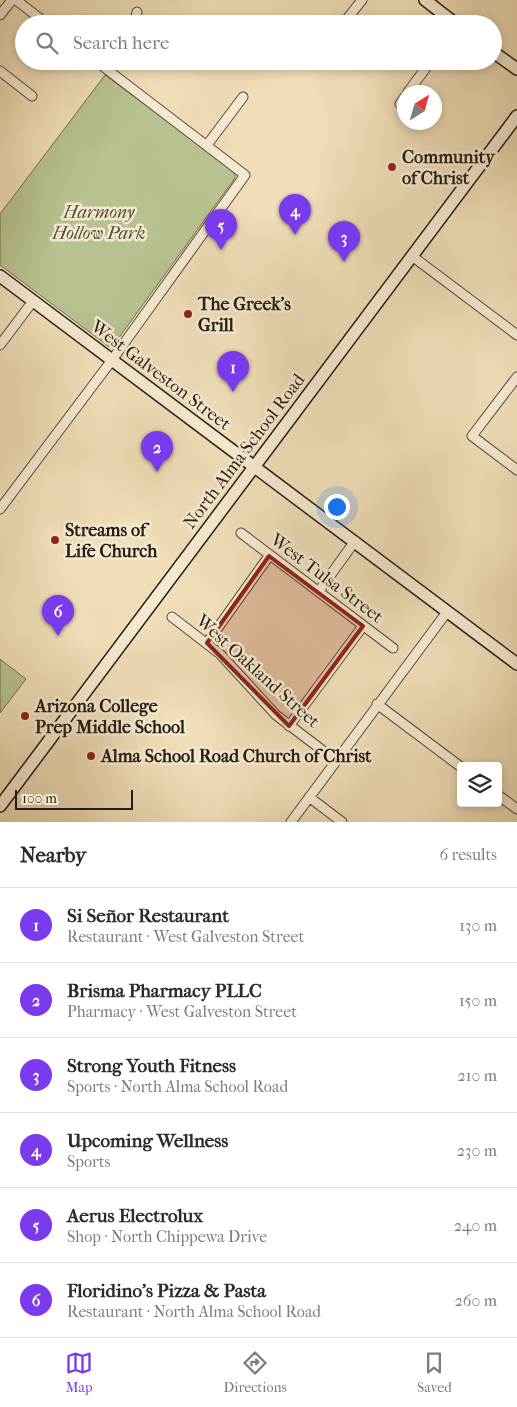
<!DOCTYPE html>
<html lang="en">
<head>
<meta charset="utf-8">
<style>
	:root { --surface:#fff; --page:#f7f7f7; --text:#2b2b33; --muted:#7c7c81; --line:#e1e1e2; --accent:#7c3aed }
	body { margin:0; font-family:"IM FELL French Canon",serif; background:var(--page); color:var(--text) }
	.controls { position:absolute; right:15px; bottom:15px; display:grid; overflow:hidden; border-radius:5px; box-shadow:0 2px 8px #0003 }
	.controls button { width:45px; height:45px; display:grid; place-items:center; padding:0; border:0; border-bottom:1px solid var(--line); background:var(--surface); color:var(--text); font:25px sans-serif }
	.compass { position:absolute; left:397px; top:85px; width:45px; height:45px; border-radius:50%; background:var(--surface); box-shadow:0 2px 8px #0003; rotate:37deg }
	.scale { position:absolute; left:15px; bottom:12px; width:118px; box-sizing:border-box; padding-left:5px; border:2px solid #271d15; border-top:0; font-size:14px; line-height:18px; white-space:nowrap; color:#271d15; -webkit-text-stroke:4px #f5ead1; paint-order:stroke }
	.you { position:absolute; left:336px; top:506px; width:18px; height:18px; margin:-12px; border:4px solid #fff; border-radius:50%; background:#1a73e8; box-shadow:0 0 0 8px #1a73e833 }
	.badge { display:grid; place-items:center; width:32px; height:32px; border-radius:50%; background:var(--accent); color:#fff; font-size:16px; font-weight:700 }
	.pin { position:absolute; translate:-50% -41px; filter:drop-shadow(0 1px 2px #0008) }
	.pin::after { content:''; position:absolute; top:26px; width:18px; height:15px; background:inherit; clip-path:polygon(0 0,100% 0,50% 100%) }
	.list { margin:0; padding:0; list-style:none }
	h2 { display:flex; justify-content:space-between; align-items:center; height:65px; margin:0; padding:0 20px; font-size:21px }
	h2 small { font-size:16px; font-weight:400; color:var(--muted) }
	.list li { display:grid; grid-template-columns:32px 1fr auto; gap:15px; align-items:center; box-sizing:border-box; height:75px; padding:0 20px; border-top:1px solid var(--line) }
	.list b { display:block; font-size:19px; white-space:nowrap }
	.list p { margin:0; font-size:16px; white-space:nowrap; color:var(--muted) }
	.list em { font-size:16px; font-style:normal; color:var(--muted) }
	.icon { flex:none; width:28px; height:28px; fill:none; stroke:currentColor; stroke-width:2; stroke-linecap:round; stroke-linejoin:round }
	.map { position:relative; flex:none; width:517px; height:822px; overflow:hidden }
	.search { position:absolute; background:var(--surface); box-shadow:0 2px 8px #0003; left:15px; right:15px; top:15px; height:55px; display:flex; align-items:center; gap:12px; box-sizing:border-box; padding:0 18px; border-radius:28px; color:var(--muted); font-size:19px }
	.sheet { height:515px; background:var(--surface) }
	nav { display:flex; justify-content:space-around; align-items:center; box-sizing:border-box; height:70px; border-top:1px solid var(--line); background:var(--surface); font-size:14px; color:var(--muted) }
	nav a { display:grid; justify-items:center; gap:2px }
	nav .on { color:var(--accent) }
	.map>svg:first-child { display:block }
	.green { fill:#b7c290; stroke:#6f7052 }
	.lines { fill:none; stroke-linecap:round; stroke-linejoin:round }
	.street-casing { stroke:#594d3e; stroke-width:11 }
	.secondary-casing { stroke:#271d15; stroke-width:14 }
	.street { stroke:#f5ead1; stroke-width:9 }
	.secondary { stroke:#f5ead1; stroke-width:11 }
	.marked { fill:#8f2418; fill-opacity:0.2; stroke:#8f2418; stroke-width:4; stroke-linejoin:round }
	.poi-dot { fill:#8f2418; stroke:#f5ead1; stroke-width:2 }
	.labels { text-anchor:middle; stroke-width:5; stroke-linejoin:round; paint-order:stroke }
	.poi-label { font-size:18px; font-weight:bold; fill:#271d15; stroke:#f5ead1; text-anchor:start }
	.park-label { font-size:18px; font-style:italic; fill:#524f3a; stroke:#f5ead1 }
	.street-label { font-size:18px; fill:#271d15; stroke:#f5ead1 }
</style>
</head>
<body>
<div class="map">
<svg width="517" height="822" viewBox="0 0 517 822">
	<rect width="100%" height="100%" fill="#f0deb8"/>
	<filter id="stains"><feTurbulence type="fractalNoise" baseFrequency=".004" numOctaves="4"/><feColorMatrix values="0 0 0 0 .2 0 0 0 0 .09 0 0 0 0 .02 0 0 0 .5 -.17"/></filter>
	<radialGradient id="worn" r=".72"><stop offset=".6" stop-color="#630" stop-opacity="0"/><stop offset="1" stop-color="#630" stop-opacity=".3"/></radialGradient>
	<path class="green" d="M105 75 229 167 235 174V178L118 339 112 346H108L0 265V214Z
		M0 659 26 679 0 713Z"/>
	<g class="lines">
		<g class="street-casing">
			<path id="street" d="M16 0 47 24
				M0 15 12 0
				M134 24 137 12
				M343 24 362 0
				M0 71 32 96
				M408 92 431 61
				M400 104 404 98
				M207 145 243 97
				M412 256 517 335
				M0 345 33 301
				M517 377 472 436 517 470
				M0 509 112 360 245 175 96 61
				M241 533 393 648
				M319 591 355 541
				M172 617 220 654 276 715 322 750
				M207 643 269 556
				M377 704 461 767
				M289 726 363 626
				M498 795 517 809
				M309 797 342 822
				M291 822 447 612"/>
		</g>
		<g class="secondary-casing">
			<path id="secondary" d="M425 0 456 24
				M493 52 517 69
				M0 276 517 664
				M0 806 517 116"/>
		</g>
		<use href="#street" class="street"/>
		<use href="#secondary" class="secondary"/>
	</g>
	<path class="marked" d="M269 556 363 626 289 726 207 643Z"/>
	<g class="poi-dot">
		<circle cx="392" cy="167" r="5"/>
		<circle cx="188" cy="314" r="5"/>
		<circle cx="55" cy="540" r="5"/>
		<circle cx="25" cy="716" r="5"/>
		<circle cx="91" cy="756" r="5"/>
	</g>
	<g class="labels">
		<g class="poi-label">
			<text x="402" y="163">Community<tspan x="402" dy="21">of Christ</tspan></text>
			<text x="198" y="310">The Greek's<tspan x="198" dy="21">Grill</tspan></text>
			<text x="65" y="536">Streams of<tspan x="65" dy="21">Life Church</tspan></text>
			<text x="35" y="712">Arizona College<tspan x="35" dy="21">Prep Middle School</tspan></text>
			<text x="101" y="762">Alma School Road Church of Christ</text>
		</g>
		<g class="park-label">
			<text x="99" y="218">Harmony<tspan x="99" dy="21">Hollow Park</tspan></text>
		</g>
		<g class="street-label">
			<text transform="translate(161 375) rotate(37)" y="6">West Galveston Street</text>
			<text transform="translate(244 451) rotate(-53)" y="6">North Alma School Road</text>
			<text transform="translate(327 578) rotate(37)" y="6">West Tulsa Street</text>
			<text transform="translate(258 671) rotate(42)" y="6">West Oakland Street</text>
		</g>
	</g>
	<rect width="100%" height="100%" filter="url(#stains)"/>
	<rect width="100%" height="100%" fill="url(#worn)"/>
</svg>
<div class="controls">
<button><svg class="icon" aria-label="layers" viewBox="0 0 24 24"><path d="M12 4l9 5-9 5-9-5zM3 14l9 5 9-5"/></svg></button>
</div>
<svg class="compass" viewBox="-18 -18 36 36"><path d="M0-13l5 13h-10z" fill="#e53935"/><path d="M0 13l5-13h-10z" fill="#7c7c81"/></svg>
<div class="scale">100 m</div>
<div class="you"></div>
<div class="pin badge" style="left:233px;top:392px">1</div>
<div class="pin badge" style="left:157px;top:472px">2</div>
<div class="pin badge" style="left:344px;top:262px">3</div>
<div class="pin badge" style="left:295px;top:235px">4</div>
<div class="pin badge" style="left:221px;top:250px">5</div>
<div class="pin badge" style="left:58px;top:636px">6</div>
<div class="search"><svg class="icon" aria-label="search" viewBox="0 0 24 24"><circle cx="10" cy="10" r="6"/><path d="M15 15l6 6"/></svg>Search here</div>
</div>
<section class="sheet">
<h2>Nearby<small>6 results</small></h2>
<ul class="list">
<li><span class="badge">1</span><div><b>Si Señor Restaurant</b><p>Restaurant · West Galveston Street</p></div><em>130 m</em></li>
<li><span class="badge">2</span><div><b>Brisma Pharmacy PLLC</b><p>Pharmacy · West Galveston Street</p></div><em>150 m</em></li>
<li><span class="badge">3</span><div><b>Strong Youth Fitness</b><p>Sports · North Alma School Road</p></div><em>210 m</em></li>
<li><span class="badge">4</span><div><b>Upcoming Wellness</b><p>Sports</p></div><em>230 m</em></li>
<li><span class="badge">5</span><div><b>Aerus Electrolux</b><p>Shop · North Chippewa Drive</p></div><em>240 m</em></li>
<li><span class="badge">6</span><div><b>Floridino's Pizza &amp; Pasta</b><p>Restaurant · North Alma School Road</p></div><em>260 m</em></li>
</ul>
</section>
<nav>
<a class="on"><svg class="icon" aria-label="map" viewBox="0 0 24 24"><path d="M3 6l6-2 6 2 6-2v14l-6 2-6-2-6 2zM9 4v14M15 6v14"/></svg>Map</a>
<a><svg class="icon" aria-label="directions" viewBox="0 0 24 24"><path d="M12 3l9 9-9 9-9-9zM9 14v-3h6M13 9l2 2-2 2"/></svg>Directions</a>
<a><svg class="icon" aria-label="saved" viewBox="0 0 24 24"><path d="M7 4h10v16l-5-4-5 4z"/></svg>Saved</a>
</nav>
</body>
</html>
